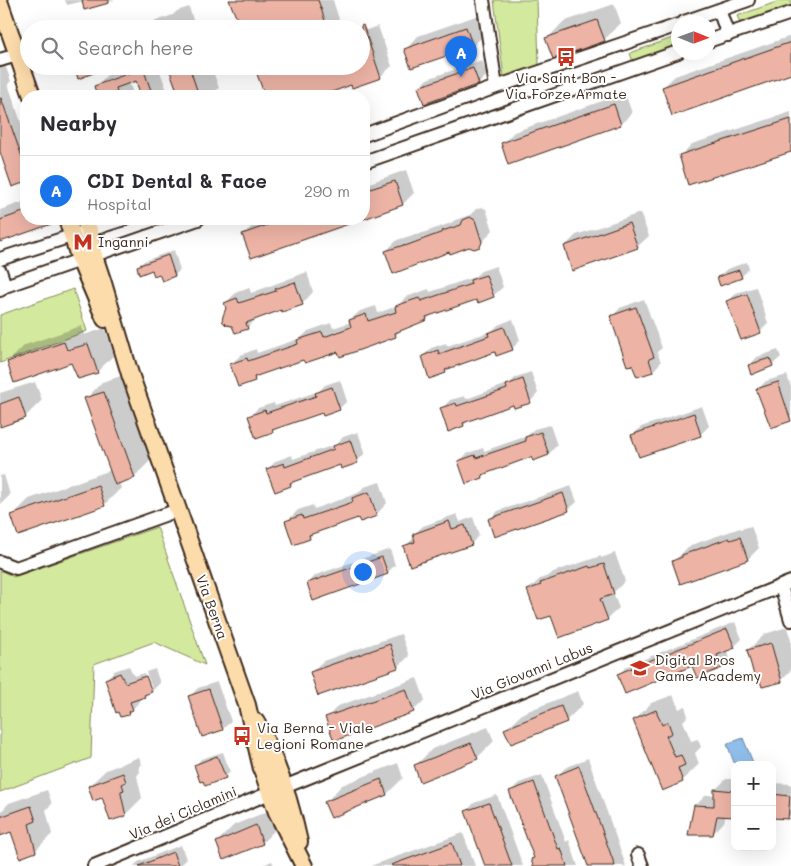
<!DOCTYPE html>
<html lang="en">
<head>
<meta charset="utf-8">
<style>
	:root { --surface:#fff; --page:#f2f2f3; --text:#2b2b33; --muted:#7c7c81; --line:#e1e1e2; --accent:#1a73e8 }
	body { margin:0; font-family:Mali,sans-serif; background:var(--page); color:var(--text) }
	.controls { position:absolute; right:15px; bottom:15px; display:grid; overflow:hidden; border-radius:10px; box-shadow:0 5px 20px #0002 }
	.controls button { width:45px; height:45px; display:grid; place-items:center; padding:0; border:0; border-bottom:1px solid var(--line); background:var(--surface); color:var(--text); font:25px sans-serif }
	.compass { position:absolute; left:671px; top:15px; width:45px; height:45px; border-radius:50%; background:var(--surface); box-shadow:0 5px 20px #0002; rotate:91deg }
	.you { position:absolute; left:362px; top:571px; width:18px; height:18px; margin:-12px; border:4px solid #fff; border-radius:50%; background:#1a73e8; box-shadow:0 0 0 8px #1a73e833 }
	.badge { display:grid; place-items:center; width:32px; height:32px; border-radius:50%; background:var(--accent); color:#fff; font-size:16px; font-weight:700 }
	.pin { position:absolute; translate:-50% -41px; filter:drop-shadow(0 1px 2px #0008) }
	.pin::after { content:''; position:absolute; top:26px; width:18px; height:15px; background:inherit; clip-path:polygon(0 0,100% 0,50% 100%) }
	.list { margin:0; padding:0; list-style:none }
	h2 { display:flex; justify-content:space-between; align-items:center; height:65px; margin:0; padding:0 20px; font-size:21px }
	h2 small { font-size:16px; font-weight:400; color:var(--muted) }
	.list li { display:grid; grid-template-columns:32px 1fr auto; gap:15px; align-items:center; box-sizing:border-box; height:70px; padding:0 20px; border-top:1px solid var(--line) }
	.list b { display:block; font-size:19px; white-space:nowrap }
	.list p { margin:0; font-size:16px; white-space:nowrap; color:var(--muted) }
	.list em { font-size:16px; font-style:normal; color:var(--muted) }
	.icon { flex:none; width:28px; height:28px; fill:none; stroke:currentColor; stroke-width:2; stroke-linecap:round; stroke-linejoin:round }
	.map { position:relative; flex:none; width:791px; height:866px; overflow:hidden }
	.search { position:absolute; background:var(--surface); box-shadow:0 5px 20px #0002; left:20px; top:20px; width:350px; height:55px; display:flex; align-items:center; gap:12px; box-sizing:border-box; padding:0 18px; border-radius:28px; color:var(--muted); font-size:19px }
	.panel { position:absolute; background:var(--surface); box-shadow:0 5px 20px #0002; left:20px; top:90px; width:350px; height:135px; border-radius:20px }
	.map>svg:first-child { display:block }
	.green { fill:#d3e99d; stroke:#878a5e }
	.water { fill:#8fbeea; stroke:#6d8398 }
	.shadow { fill:#0003 }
	.building { fill:#edb4a6; stroke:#3b2a1e }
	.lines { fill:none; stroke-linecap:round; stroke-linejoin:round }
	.minor-casing { stroke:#3b2a1e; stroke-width:16 }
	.major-casing { stroke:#3b2a1e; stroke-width:20 }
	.minor { stroke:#fff; stroke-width:12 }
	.major { stroke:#fddcac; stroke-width:16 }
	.labels { text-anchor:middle; stroke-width:4; stroke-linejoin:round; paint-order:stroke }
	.poi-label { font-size:14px; fill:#3b2a1e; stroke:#fff; text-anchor:start }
	.street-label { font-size:14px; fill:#3b2a1e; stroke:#fff }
</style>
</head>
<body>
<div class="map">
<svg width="791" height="866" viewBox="0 0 791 866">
	<rect width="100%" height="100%" fill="#fff"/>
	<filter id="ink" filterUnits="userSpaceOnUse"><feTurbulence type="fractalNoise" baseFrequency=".02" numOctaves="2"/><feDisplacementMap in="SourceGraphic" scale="10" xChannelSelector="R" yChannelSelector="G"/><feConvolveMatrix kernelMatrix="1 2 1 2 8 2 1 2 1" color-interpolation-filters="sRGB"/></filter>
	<g filter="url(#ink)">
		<path class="green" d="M494 0H537L539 66 504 77Z
			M782 0H791V7L741 25 737 16Z
			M678 36V46L633 62 630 53Z
			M73 289 87 331 0 363V315Z
			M157 527 205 665 154 642 94 664 91 758 0 792V570L14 577Z"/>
		<path class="water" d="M743 738 754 765H735L727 744Z"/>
		<path class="shadow" d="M65 0H115L85 8 84 1 67 5Z
			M230 0H333L342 29H242Z
			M614 4 621 23 604 40 547 39 563 22Z
			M189 7 194 23 196 22 199 29H140L144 25 173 15 177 11Z
			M479 15 486 33 473 46 412 67 406 49 418 36Z
			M378 26 392 66 380 77 335 90 336 96H266L255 66H361V32Z
			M791 36V73L663 87 675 76Z
			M482 60 487 75 479 83 419 87 427 79Z
			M5 65 11 81 8 84 26 137V180L13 185 0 148V66Z
			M130 66H141L143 71H146L144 66H158L169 96H142L136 79 129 82 134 96H99L95 87 107 75Z
			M170 66H211L219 88 210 96H180Z
			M625 93 632 113 621 124 502 144 514 132Z
			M791 112V150L680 156 692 144Z
			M406 170 414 193 403 204 364 217V185Z
			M26 201V219H54L49 223 0 240V210Z
			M482 207 486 209 493 230 479 246H469L414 263 386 251 397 240 416 234 417 235 451 223 455 220 470 215 476 209Z
			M640 213 649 236 637 247 565 246 576 235Z
			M266 219H360L252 256 244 234 255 223Z
			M174 250 180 270 175 275 160 273 153 268 138 266 144 261Z
			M747 262 749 269 741 277H718L727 269Z
			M496 266 503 287 493 296 477 298 432 314 427 319 403 328 395 336 304 359 260 374 254 380 231 364 241 355 256 349 257 353 301 338 308 331 331 323 333 328 351 322 350 320 360 311 376 306 378 313 397 306 406 297 429 289 430 292 474 277 481 271Z
			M307 272 313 292 302 304 282 309 257 318 247 328 227 309 225 303 237 292 249 287 251 293Z
			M756 287 768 323 760 332 727 301 736 293Z
			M644 299 662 348 657 352 661 362 653 371 638 376 612 317 620 308Z
			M513 319 520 340 512 349 496 351 451 366 445 372 423 356 431 348 446 343 447 346 492 331 498 325Z
			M81 326 84 335 105 328 114 355 98 371 78 377 72 361 8 362 25 345Z
			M778 350 781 357 772 365 749 366 757 357Z
			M531 372 538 393 530 402 514 403 469 419 464 425 449 430 441 409 450 400 465 396 466 399 510 383 516 377Z
			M787 375 791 387V420L772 427 758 389 766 381Z
			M121 376 151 460 134 477 119 482 121 488 104 505 13 515 29 499 111 470 86 399 102 382Z
			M340 380 347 401 339 409 323 411 278 427 272 432 250 416 258 408 274 403 275 406 319 391 325 385Z
			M35 382 42 400 25 417 0 426V393Z
			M702 406 709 426 700 435H633L641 427Z
			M550 425 557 445 549 454 532 456 488 471 482 477 459 461 468 453 483 448 484 451 527 436 534 429Z
			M358 432 365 453 357 462 341 464 297 479 291 485 275 490 268 469 276 461 292 455 293 459 337 444 343 437Z
			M4 475 10 495 0 505V476Z
			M380 482 387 503 376 515 359 517 315 532 309 538 286 522 298 510 313 505 314 509 358 493 364 487Z
			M571 486 577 502 568 510 489 520 498 511Z
			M457 514 460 522 473 517 479 535 471 544 404 547 415 537 414 534 423 526Z
			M751 526 759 548 748 559 674 561 685 550 694 544 740 528 741 529Z
			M390 549 395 565 387 573 308 583 316 575Z
			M615 553 625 581 613 593 619 608 607 619 552 614 528 590 540 579 550 575 553 572 601 556V558Z
			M735 622 742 639 734 647 726 650 730 658 721 667 693 664 619 674 627 666Z
			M787 627 791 640V670L781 680 748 650 765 634Z
			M401 634 409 656 398 667 311 672 323 661Z
			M129 666 134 676 144 673 150 690 152 688 146 672 155 669 160 683 152 691 140 698V701L128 714 106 679 114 671Z
			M417 678 425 700 413 711 327 717 338 706Z
			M217 682 231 721 223 729 203 735 190 696 198 688Z
			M578 691 583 704 566 721 506 729 523 713Z
			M673 695 679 709 685 706 688 716 683 721 691 741 698 739 701 747 695 753 699 764 682 781 635 720 651 703Z
			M488 727 494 741 477 758 415 766 432 749Z
			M223 752 230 772 225 777 196 765 201 759Z
			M139 757 142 764 139 767 140 772 137 776 142 798 125 815 89 786 106 770Z
			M588 758 626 866H589L557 776 565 768Z
			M398 763 403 778 387 794 326 802 342 785Z
			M542 775 566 842 569 840 578 866H535L532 859 535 857 511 791 519 783Z
			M726 779H735V815H726L724 822 713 834 695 806 706 795H715V790Z
			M772 783 791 784V814L788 818 772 817Z
			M47 790 52 804 46 810 52 834 35 851 12 830 0 835V813L9 803Z
			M497 795 523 866H486L466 812 474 803Z
			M273 809 279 826 262 843 217 842 234 825Z
			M463 833 475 866H372L373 865Z
			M181 845 186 859 179 866H134L138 862Z
			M272 861 274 866H261Z"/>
		<path class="building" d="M82 0H109V3L84 10Z
			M229 0H318L328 29H241Z
			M597 20 605 41 553 59 545 38Z
			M363 25 381 78 352 88 351 85 321 96H265L254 66H361V26Z
			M466 27 473 47 411 68 404 49Z
			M791 42V74L672 116 662 87Z
			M74 66H109V67L78 79Z
			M168 66H189L199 96H179Z
			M143 68 153 96H141L136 81 116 88 118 96H97L94 86Z
			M473 68 479 84 424 104 418 87Z
			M0 98H1L26 168V182L12 187 0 152Z
			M614 104 621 125 508 165 501 143Z
			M791 119V152L688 185 679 155Z
			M395 181 403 205 364 219V191Z
			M26 211V219H57V222L0 242V220Z
			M470 217 475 220 482 242 480 247 474 249 469 247 450 254 449 252 393 274 385 251 404 245 405 246 443 232 442 231 461 225 463 220Z
			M285 219H359L360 220 251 258 242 234Z
			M629 223 638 248 572 271 564 246Z
			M168 255 175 276 162 281 159 274 154 276 152 270 139 275 137 266Z
			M739 270 742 278 720 286 717 277Z
			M486 275 494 297 478 303 476 300 426 317 427 320 395 333 396 337 340 357 338 352 305 363 303 360 254 377 255 381 238 387 230 364 247 358 248 361 298 344 297 340 322 332 324 337 351 327 349 320 366 314 368 321 396 312 395 306 419 298 421 301 471 284 470 280Z
			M295 282 303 305 282 312 281 310 246 323 248 329 235 333 232 326 226 325 222 321 223 316 226 308 224 303 237 298 239 303 276 291 275 289Z
			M747 294 761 333 741 340 726 301Z
			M636 307 654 357 649 359 653 372 637 377 632 365 627 366 610 316Z
			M504 327 513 350 496 356 495 352 445 370 446 373 429 379 422 356 438 350 439 354 489 336 488 333Z
			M64 342 67 350 88 344 98 373 78 379 71 363 14 383 7 362Z
			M770 358 773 366 751 375 748 365Z
			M523 379 531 403 514 408 513 405 463 423 464 426 448 432 440 408 456 403 457 406 507 389 506 385Z
			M778 382 791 421 771 428 756 389Z
			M332 387 340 410 323 416 322 413 272 430 273 433 256 439 248 416 265 410 266 413 316 396 315 393Z
			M104 392 135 478 115 485 84 398Z
			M19 397 26 418 0 427V404Z
			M694 413 701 436 639 457 631 435Z
			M541 432 549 455 533 461 531 457 482 475 483 478 466 484 458 461 475 455 476 458 526 441 525 437Z
			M350 440 358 463 341 469 340 465 290 483 291 486 275 492 266 469 284 463 285 467 334 449 333 446Z
			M98 485 105 506 18 536 11 515Z
			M369 492 377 516 360 522 358 518 309 535 310 539 293 545 285 521 302 515 303 519 353 502 352 498Z
			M563 493 569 511 494 537 488 519Z
			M449 521 452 529 465 525 472 545 410 566 403 546 415 542 413 534Z
			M740 537 748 560 680 584 672 561 682 557V555L729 538 730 540Z
			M382 557 388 574 313 601 307 583Z
			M604 564 614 594 600 599 608 620 559 638 551 616 538 620 527 590 541 585 540 583 589 566 590 568Z
			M727 629 735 648 717 655 722 668 697 678 692 666 625 694 617 674Z
			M771 643 782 682 762 687 759 678 755 679 747 650Z
			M390 644 398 668 318 696 310 672Z
			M120 673 125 683 146 676 152 692 144 695 145 697 130 702 133 710 128 712 129 715 120 717 118 712 116 713 105 679Z
			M209 689 223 730 202 737 188 696Z
			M406 689 414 712 334 741 325 717Z
			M561 706 567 722 511 744 504 729Z
			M656 710 662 725 668 722 672 733 666 736 675 757 681 755 685 765 678 768 683 782 662 791 633 720Z
			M471 743 478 759 420 782 414 765Z
			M217 756 226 778 205 786 203 781 200 782 194 765Z
			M579 766 615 866H588L555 776Z
			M123 773 126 782 122 784 124 790 121 791V794L126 816 110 821 103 800 102 798 93 801 88 786Z
			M381 779 387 795 331 818 324 802Z
			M534 782 558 849 561 848 567 866H533L531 859 534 858 509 791Z
			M714 789 735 791V817L717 816 713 835H688L694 805 714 806Z
			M772 794 790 796 788 819 772 818Z
			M489 803 512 866H485L465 811Z
			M31 806 36 821 29 824 36 852 20 858 11 832 0 836V817Z
			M256 825 263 844 223 860 216 842Z
			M452 843 460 866H392L391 865Z
			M173 852 178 866H139Z"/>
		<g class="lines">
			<g class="minor-casing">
				<path id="minor" d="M483 0 496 87
					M719 10 728 35
					M684 22 748 0
					M708 41 791 13
					M0 60 17 55
					M364 135 496 87 678 25
					M364 162 678 52
					M0 259 124 219
					M0 271 5 286
					M0 290 5 286 198 219
					M0 562 16 568 178 510
					M781 586 791 620
					M638 855 642 866
					M94 866 294 783 791 582"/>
			</g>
			<g class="major-casing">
				<path id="major" d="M0 4 32 96
					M67 219 80 260 105 319
					M84 219 89 230 94 256 103 283 130 374 247 705 262 769 277 812 304 866
					M256 722C277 760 290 800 299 842"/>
			</g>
			<use href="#minor" class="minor"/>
			<use href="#major" class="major"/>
		</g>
	</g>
	<defs>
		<g id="bus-bare" transform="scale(1.5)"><path d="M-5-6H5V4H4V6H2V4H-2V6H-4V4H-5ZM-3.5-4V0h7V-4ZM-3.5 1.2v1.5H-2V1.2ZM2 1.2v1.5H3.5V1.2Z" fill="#c8321e" stroke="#fff" stroke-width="2.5" paint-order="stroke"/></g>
		<g id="metro-bare" transform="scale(1.5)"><path d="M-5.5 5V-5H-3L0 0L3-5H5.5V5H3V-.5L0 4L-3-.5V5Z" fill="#c8321e" stroke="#fff" stroke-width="2.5" paint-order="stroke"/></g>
		<g id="school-bare" transform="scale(1.5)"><path d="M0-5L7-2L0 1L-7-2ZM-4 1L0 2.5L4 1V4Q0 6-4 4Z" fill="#c8321e" stroke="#fff" stroke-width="2.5" paint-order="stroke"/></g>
	</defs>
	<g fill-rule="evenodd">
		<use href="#bus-bare" x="566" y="57"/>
		<use href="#metro-bare" x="83" y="242"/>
		<use href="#school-bare" x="640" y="668"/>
		<use href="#bus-bare" x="242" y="736"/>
	</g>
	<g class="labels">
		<g class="poi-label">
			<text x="566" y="83" text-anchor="middle">Via Saint Bon -<tspan x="566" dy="16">Via Forze Armate</tspan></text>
			<text x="98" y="247">Inganni</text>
			<text x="655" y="665">Digital Bros<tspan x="655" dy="16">Game Academy</tspan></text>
			<text x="257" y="733">Via Berna - Viale<tspan x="257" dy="16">Legioni Romane</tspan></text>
		</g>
		<g class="street-label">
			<text transform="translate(212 607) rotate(70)" y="5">Via Berna</text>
			<text transform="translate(532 671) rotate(-22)" y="5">Via Giovanni Labus</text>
			<text transform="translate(183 813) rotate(-23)" y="5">Via dei Ciclamini</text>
		</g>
	</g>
</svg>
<div class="controls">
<button>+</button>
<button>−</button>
</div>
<svg class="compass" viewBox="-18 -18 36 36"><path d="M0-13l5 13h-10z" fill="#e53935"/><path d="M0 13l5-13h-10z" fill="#7c7c81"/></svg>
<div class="you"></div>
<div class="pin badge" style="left:461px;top:77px">A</div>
<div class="search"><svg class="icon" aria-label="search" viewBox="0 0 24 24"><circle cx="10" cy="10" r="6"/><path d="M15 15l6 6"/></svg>Search here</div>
<section class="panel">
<h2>Nearby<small></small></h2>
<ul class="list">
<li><span class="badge">A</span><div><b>CDI Dental &amp; Face</b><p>Hospital</p></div><em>290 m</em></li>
</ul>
</section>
</div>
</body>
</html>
